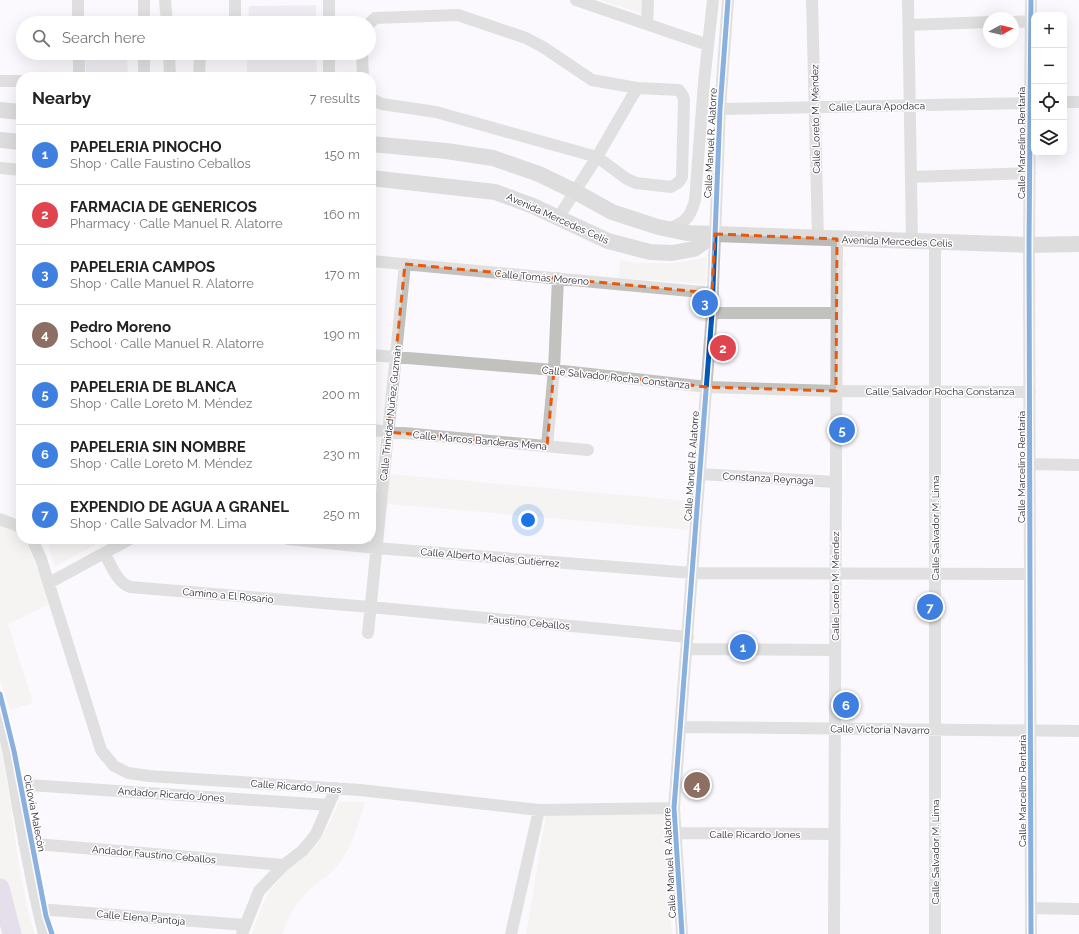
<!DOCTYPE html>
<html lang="en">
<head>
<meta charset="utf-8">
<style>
	:root { --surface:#fff; --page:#f2f2f2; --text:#222; --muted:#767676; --line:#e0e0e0; --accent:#726f78 }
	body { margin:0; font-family:Raleway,sans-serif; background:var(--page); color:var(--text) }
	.controls { position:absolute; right:12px; top:12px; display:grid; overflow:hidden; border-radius:8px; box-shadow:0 4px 16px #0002 }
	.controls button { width:36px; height:36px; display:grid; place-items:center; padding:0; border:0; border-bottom:1px solid var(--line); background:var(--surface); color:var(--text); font:20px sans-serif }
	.compass { position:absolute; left:983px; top:12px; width:36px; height:36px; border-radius:50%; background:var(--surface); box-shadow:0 4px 16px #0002; rotate:82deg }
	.you { position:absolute; left:528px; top:520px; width:14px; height:14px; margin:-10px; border:3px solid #fff; border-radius:50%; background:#1a73e8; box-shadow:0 0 0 6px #1a73e833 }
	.badge { display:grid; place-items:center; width:26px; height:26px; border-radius:50%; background:var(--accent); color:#fff; font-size:13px; font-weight:700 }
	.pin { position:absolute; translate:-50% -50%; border:2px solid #fff; box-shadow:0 1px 4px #0006 }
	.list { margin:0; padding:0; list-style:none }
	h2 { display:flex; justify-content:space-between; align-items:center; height:52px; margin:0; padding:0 16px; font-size:17px }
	h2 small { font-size:13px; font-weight:400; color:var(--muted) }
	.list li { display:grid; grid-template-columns:26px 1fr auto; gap:12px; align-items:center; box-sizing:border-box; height:60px; padding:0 16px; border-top:1px solid var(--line) }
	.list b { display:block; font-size:15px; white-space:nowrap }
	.list p { margin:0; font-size:13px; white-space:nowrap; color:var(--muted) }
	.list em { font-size:13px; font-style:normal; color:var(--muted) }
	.icon { flex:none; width:22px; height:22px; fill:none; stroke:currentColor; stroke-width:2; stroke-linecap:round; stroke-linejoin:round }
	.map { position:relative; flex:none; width:1079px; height:934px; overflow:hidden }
	.search { position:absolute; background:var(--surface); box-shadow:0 4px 16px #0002; left:16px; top:16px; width:360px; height:44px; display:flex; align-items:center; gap:10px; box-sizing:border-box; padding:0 14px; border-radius:22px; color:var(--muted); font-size:15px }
	.panel { position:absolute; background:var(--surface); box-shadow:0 4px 16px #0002; left:16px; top:72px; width:360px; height:472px; border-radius:16px }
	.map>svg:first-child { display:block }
	.green { fill:#eeede4 }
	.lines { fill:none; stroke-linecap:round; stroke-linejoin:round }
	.river { stroke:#c7bfd6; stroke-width:19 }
	.building { fill:#e2dfe8 }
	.minor { stroke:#c1c1be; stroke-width:12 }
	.major { stroke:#babab7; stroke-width:16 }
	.cycleway-casing { stroke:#fff; stroke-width:8 }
	.cycleway { stroke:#0057b8; stroke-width:5 }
	.marked { fill:none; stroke:#e8590c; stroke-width:3; stroke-dasharray:8 5; stroke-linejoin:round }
	.labels { text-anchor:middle; stroke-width:3; stroke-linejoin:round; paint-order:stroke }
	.street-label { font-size:10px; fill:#292530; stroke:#fff }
</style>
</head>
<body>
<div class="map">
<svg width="1079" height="934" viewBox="0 0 1079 934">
	<rect width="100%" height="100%" fill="#fbf9fe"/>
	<path class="green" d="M600 0H644L643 14Z
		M707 257 706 284 618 278 620 260 637 263H676Z
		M371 470 378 471 375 501H371Z
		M390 474 690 501 688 530 387 504Z
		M0 524C7 527 21 530 21 539L25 540 42 580 50 604 8 624 33 703 10 710 0 681Z
		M50 539H105L55 567 49 549Z
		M0 743C14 806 15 872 35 934H3L0 925Z
		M339 802H365C359 824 352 848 337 866 329 876 318 881 309 890 295 902 289 918 282 934H251L268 893 291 866 312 850 323 836Z
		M665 813 672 934H526L546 814Z"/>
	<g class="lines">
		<path class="river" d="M0 888 12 934"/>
	</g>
	<path class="building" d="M316 5V23H248L249 6Z
		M86 53H127L128 77H86Z
		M247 53H316L317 77H267L265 73 247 76Z"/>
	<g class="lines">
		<path class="minor" d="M78 0V23
			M165 0 167 23
			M235 0V23
			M329 0V23
			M576 0 708 45
			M812 0 818 238
			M908 0 912 241
			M1013 22 1031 21
			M144 23V0
			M369 24 375 18 458 15 526 38 543 47 592 80 637 88 679 90 683 96 684 100 682 177 679 182 671 187 636 183 627 179 597 157 436 112 382 104 371 99
			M647 24 648 0
			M909 25 989 22
			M79 53V77
			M169 53 170 77
			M329 53V77
			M362 53 363 77
			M144 77V53
			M199 77 200 53
			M0 81H21
			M1064 102H1079
			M720 109 1034 103
			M0 168 21 170
			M911 177 1030 173
			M558 218 597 157 637 88
			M668 229C685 222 690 219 695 200L704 82 713 0
			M371 261 712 293
			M712 313H836
			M371 355 554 370 707 387 836 391 1030 392
			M371 430 588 450
			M547 446 554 370 558 278
			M1030 464 1079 465
			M700 474 836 482
			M0 519 18 526 21 529
			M32 539 41 559 101 750 114 766 128 773 149 776 360 790 539 810 674 808
			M288 539 376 548 692 573 1030 574
			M104 553C111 564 117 583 130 587L370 607 688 637
			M49 583 130 539
			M368 633 405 264
			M686 649 835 650
			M0 717C9 747 13 777 18 808 26 850 33 892 44 934
			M681 727 1079 731
			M14 784 328 805
			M676 833 834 834
			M24 843 284 865
			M1031 908 1079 909
			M38 909 245 925
			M242 934 259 891 284 865 302 851 309 843 316 834 336 788
			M511 934 539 810
			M682 934 674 808 712 313 720 109 728 0
			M834 934 837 239
			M935 934V242
			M1031 934 1029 245 1031 0"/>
		<path class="major" d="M0 110 21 112
			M0 140 21 142
			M371 144 446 151 493 158 539 174 574 191 612 212 658 227 687 233 1029 245 1079 244
			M371 178 495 192 533 206 608 241 650 252 672 253 694 249 715 234"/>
		<g class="cycleway-casing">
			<path id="cycleway" d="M0 694 14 751 46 916 52 934
				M682 934 674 808 712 313 720 109 728 0
				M1031 934 1029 245 1031 0"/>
		</g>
		<use href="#cycleway" class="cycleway"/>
	</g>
	<path d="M0 0H1079V934H0ZM715 234 837 239 836 391 707 387 554 370 547 446 388 432 405 264 712 293Z" fill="#fbf9fe" fill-opacity=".55" fill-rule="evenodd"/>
	<path class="marked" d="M715 234 837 239 836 391 707 387 554 370 547 446 388 432 405 264 712 293Z"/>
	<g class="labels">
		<g class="street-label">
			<text transform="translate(877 106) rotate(-1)" y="4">Calle Laura Apodaca</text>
			<text transform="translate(815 119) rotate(-91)" y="4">Calle Loreto M. Méndez</text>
			<text transform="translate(710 143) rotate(-87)" y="4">Calle Manuel R. Alatorre</text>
			<text transform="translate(1021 143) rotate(-90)" y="4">Calle Marcelino Rentaría</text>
			<text transform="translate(558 218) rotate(24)" y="4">Avenida Mercedes Celis</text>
			<text transform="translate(897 241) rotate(2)" y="4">Avenida Mercedes Celis</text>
			<text transform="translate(542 277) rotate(5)" y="4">Calle Tomás Moreno</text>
			<text transform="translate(616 377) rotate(6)" y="4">Calle Salvador Rocha Constanza</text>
			<text x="940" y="395">Calle Salvador Rocha Constanza</text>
			<text transform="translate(390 413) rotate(-84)" y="4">Calle Trinidad Núñez Guzmán</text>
			<text transform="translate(480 440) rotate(5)" y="4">Calle Marcos Banderas Mena</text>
			<text transform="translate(691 466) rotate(-86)" y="4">Calle Manuel R. Alatorre</text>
			<text transform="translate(1021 467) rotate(-90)" y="4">Calle Marcelino Rentaría</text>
			<text transform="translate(768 478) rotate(3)" y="4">Constanza Reynaga</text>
			<text transform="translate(935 528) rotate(-90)" y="4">Calle Salvador M. Lima</text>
			<text transform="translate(490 557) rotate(5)" y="4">Calle Alberto Macías Gutiérrez</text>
			<text transform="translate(835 586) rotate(-90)" y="4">Calle Loreto M. Méndez</text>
			<text transform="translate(228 595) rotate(5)" y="4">Camino a El Rosario</text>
			<text transform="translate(529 622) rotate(5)" y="4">Faustino Ceballos</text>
			<text transform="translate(880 729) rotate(1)" y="4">Calle Victoria Navarro</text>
			<text transform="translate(296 786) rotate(4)" y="4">Calle Ricardo Jones</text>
			<text transform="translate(1022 791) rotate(-90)" y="4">Calle Marcelino Rentaría</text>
			<text transform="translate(171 794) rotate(4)" y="4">Andador Ricardo Jones</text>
			<text transform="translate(35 813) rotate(79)" y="4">Ciclovía Malecón</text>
			<text x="755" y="838">Calle Ricardo Jones</text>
			<text transform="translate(935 852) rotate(-90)" y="4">Calle Salvador M. Lima</text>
			<text transform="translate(154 854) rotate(5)" y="4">Andador Faustino Ceballos</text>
			<text transform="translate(669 863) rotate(-93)" y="4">Calle Manuel R. Alatorre</text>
			<text transform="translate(141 917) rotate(5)" y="4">Calle Elena Pantoja</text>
		</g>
	</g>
</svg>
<div class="controls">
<button>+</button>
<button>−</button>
<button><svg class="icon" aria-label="locate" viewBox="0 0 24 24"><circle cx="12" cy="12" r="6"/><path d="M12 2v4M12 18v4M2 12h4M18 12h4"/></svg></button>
<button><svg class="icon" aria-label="layers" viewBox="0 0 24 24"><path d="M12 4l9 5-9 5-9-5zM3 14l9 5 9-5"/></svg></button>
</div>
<svg class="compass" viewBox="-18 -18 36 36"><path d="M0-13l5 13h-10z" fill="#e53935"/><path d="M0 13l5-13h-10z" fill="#767676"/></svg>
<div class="you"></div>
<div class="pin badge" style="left:743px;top:647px;background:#3f7fe0">1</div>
<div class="pin badge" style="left:723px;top:348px;background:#e0444e">2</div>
<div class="pin badge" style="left:705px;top:303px;background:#3f7fe0">3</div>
<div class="pin badge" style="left:697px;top:785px;background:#8d6e63">4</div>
<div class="pin badge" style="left:842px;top:430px;background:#3f7fe0">5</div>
<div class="pin badge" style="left:846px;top:705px;background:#3f7fe0">6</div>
<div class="pin badge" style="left:930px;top:607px;background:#3f7fe0">7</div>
<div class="search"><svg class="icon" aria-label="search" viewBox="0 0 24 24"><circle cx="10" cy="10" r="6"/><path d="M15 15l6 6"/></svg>Search here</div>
<section class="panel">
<h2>Nearby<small>7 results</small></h2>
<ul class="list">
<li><span class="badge" style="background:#3f7fe0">1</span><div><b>PAPELERIA PINOCHO</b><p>Shop · Calle Faustino Ceballos</p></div><em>150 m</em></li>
<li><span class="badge" style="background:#e0444e">2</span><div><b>FARMACIA DE GENERICOS</b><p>Pharmacy · Calle Manuel R. Alatorre</p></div><em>160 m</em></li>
<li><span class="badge" style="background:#3f7fe0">3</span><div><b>PAPELERIA CAMPOS</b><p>Shop · Calle Manuel R. Alatorre</p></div><em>170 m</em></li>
<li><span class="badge" style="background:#8d6e63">4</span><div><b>Pedro Moreno</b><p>School · Calle Manuel R. Alatorre</p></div><em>190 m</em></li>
<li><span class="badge" style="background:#3f7fe0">5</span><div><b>PAPELERIA DE BLANCA</b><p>Shop · Calle Loreto M. Méndez</p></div><em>200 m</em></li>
<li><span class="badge" style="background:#3f7fe0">6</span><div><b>PAPELERIA SIN NOMBRE</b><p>Shop · Calle Loreto M. Méndez</p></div><em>230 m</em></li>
<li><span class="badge" style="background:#3f7fe0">7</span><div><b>EXPENDIO DE AGUA A GRANEL</b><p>Shop · Calle Salvador M. Lima</p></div><em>250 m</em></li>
</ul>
</section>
</div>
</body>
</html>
